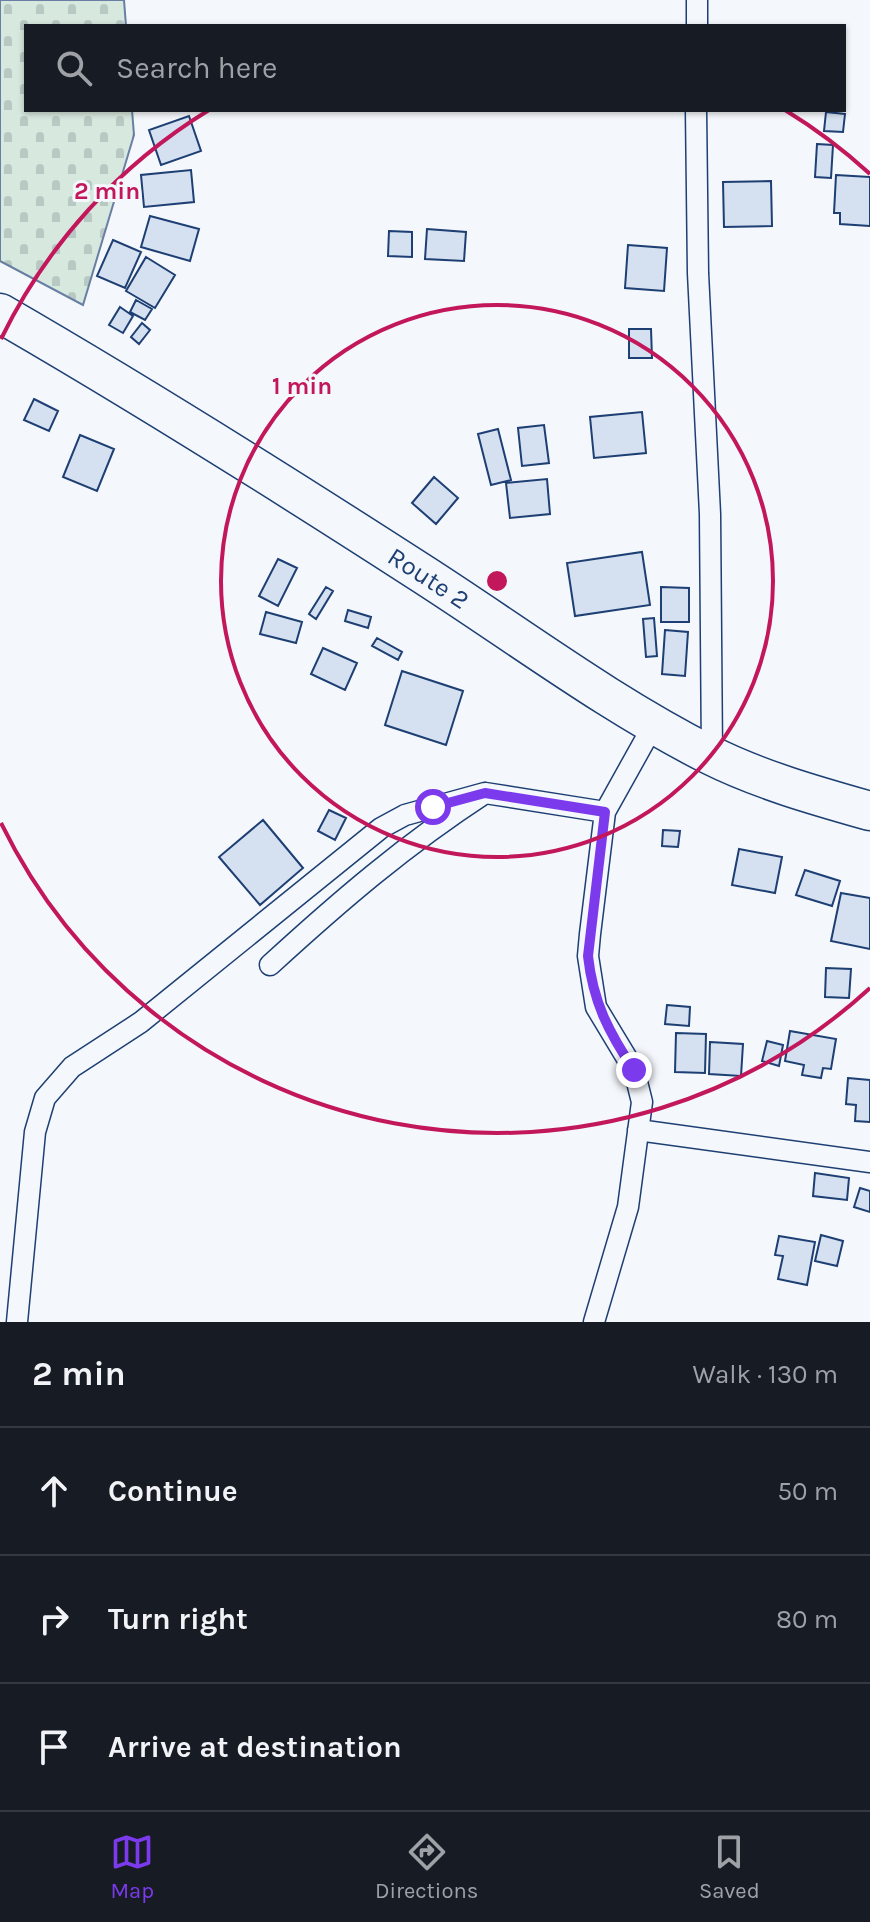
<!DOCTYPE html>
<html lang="en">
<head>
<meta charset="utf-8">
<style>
	:root { --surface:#171b24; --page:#20242c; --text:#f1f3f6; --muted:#9ea1a6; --line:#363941; --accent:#7c3aed }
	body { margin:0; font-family:Karla,sans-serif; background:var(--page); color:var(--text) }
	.stop { position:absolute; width:24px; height:24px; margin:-18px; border:6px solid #7c3aed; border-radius:50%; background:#fff }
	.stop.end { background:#7c3aed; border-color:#fff; box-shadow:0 2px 8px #0008 }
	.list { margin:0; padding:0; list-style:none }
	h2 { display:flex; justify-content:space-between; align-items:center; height:104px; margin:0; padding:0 32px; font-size:34px }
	h2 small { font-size:26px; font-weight:400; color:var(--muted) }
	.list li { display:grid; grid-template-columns:52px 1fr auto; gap:24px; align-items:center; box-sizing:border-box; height:128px; padding:0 32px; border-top:2px solid var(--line) }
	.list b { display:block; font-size:30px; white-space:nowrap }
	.list em { font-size:26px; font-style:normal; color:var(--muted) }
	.icon { flex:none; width:44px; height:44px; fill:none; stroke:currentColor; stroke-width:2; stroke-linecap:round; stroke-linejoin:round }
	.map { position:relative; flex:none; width:870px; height:1322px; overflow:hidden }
	.search { position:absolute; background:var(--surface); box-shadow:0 2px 6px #0004; left:24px; right:24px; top:24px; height:88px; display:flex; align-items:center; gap:20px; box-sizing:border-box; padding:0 28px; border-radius:0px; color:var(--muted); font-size:30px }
	.sheet { height:488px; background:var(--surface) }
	nav { display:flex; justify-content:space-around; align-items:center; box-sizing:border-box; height:112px; border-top:2px solid var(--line); background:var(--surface); font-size:22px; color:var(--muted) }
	nav a { display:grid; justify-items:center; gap:4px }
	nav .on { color:var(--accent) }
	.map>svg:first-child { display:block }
	.cemetery { fill:url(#cemetery-stones); stroke:#687fa3; stroke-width:2 }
	.building { fill:#d5e0f0; stroke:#1d3f73; stroke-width:2 }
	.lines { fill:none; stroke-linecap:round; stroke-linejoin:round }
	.street-casing { stroke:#1d3f73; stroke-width:23 }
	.highway-casing { stroke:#1d3f73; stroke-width:41 }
	.street { stroke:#f4f7fb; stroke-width:20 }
	.highway { stroke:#f4f7fb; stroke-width:38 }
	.route { stroke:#7c3aed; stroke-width:10 }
	.ring { fill:none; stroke:#c2185b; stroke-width:4 }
	.labels { text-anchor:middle; stroke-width:6; stroke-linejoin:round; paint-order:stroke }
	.street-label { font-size:26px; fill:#1d3f73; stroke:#f4f7fb }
	.centre { fill:#c2185b; stroke:#f4f7fb; stroke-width:4 }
	.ring-label { font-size:24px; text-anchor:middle; font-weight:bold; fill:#c2185b; stroke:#f4f7fb; stroke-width:6; stroke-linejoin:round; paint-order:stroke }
</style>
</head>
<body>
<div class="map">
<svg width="870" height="1322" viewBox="0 0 870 1322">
	<defs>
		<pattern id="cemetery-stones" width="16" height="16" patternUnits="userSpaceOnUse" patternTransform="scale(2)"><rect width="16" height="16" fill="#d7e8df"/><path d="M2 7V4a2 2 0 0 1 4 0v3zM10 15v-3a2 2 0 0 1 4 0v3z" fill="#b8c8c3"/></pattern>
	</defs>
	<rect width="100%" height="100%" fill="#f4f7fb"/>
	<path class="cemetery" d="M0 0H124L126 26H26V110H132L134 135 83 305 0 261Z"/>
	<path class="building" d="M826 112 845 114 843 132 824 131Z
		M189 116 201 151 161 165 149 130Z
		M817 144 833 145 831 178 815 177Z
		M191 170 194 202 144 207 141 175Z
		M836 175 870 177V226L840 224V213H834Z
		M771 181 772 226 724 227 723 182Z
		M150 216 199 229 190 261 141 247Z
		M427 229 466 232 464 261 425 259Z
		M389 231 412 232V257L388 256Z
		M113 240 141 252 125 288 97 276Z
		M628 245 667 248 664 291 625 288Z
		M146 257 175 275 155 308 126 291Z
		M136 300 152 309 145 320 130 312Z
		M120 307 133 316 123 333 109 325Z
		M142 323 150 330 139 344 131 337Z
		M629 329H651L652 358H629Z
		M34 399 58 411 49 431 24 420Z
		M642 412 646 453 594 458 590 417Z
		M544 425 549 463 522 466 518 428Z
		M498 429 511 480 491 485 478 434Z
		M80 435 114 449 97 491 63 477Z
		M434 477 458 498 436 524 412 503Z
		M547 479 550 514 510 518 506 483Z
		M642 552 650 605 575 616 567 563Z
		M278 559 297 568 278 606 259 596Z
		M326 587 333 591 316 619 309 614Z
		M661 587 689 588V622H661Z
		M348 610 371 617 368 628 345 621Z
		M266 612 302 622 296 643 260 634Z
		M654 618 657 656 646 657 643 619Z
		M665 630 688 632 685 676 662 674Z
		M377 638 402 652 398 660 372 646Z
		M323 648 357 663 345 690 311 674Z
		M402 671 463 691 446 745 385 725Z
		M329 810 346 818 335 840 318 831Z
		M263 820 303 868 260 905 219 857Z
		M663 830 680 831 678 847 662 846Z
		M739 849 782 857 775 893 732 885Z
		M805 870 840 881 832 906 796 895Z
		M841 893 870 898V949L831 941Z
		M826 968 851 969 849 998 825 997Z
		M667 1005 690 1007 689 1026 665 1024Z
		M790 1031 836 1039 831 1069 823 1068 821 1078 802 1075 804 1065 785 1061Z
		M676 1033 706 1034 705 1073 675 1072Z
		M767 1041 783 1045 779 1066 762 1061Z
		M710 1042 743 1044 741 1076 709 1074Z
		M848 1078 870 1080V1122L855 1121 856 1105 846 1104Z
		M815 1173 849 1178 847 1200 813 1196Z
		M860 1188 870 1191V1212L854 1207Z
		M821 1235 843 1241 837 1266 815 1261Z
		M779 1236 815 1242 807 1285 778 1279 783 1256 775 1255Z"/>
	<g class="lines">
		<g class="street-casing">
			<path id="street" d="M697 26V0
				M696 110 698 273 710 514 712 756
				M270 965C340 901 405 845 485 793L605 812
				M638 1130 870 1162
				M17 1322 35 1132 45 1098 72 1067 141 1022 381 828 405 815 485 793
				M594 1322 628 1207 642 1102 634 1070 596 1007 588 956 590 934 605 812 654 724"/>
		</g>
		<g class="highway-casing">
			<g id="highway">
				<path id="s1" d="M0 313C142 395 280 482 418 571 515 633 607 703 710 755 760 780 817 796 870 811"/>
			</g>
		</g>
		<use href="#street" class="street"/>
		<use href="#highway" class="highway"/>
	</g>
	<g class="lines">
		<path class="route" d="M433 807 485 793 605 812 588 956C593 1002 609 1033 634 1070"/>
	</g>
	<g class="ring">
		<circle cx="497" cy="581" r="276"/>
		<path d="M870 988A552 552 0 0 1 1 823M1 339A552 552 0 0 1 209 110M785 110A552 552 0 0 1 870 174"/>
	</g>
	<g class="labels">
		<g class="street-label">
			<text dy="9" stroke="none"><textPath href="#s1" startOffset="504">Route 2</textPath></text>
		</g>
	</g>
	<circle cx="497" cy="581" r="12" class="centre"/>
	<g class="ring-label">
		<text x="107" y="199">2 min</text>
		<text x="302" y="394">1 min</text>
	</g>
</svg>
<div class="stop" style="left:433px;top:807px"></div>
<div class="stop end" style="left:634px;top:1070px"></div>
<div class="search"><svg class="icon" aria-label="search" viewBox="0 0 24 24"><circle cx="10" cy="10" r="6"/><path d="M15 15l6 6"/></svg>Search here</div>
</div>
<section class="sheet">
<h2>2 min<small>Walk · 130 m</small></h2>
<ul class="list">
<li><svg class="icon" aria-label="ahead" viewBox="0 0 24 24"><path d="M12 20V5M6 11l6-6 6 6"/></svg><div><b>Continue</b></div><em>50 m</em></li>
<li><svg class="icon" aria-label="right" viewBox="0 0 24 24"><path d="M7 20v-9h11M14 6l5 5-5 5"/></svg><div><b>Turn right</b></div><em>80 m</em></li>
<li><svg class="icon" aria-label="arrive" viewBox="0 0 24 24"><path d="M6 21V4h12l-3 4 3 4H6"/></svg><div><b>Arrive at destination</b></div></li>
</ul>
</section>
<nav>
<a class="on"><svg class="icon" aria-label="map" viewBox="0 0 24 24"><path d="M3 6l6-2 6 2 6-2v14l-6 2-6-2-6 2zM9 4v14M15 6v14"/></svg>Map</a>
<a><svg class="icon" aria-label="directions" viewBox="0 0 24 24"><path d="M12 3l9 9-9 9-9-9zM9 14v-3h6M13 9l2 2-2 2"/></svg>Directions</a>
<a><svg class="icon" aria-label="saved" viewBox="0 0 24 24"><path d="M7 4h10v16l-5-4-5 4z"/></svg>Saved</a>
</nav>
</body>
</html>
